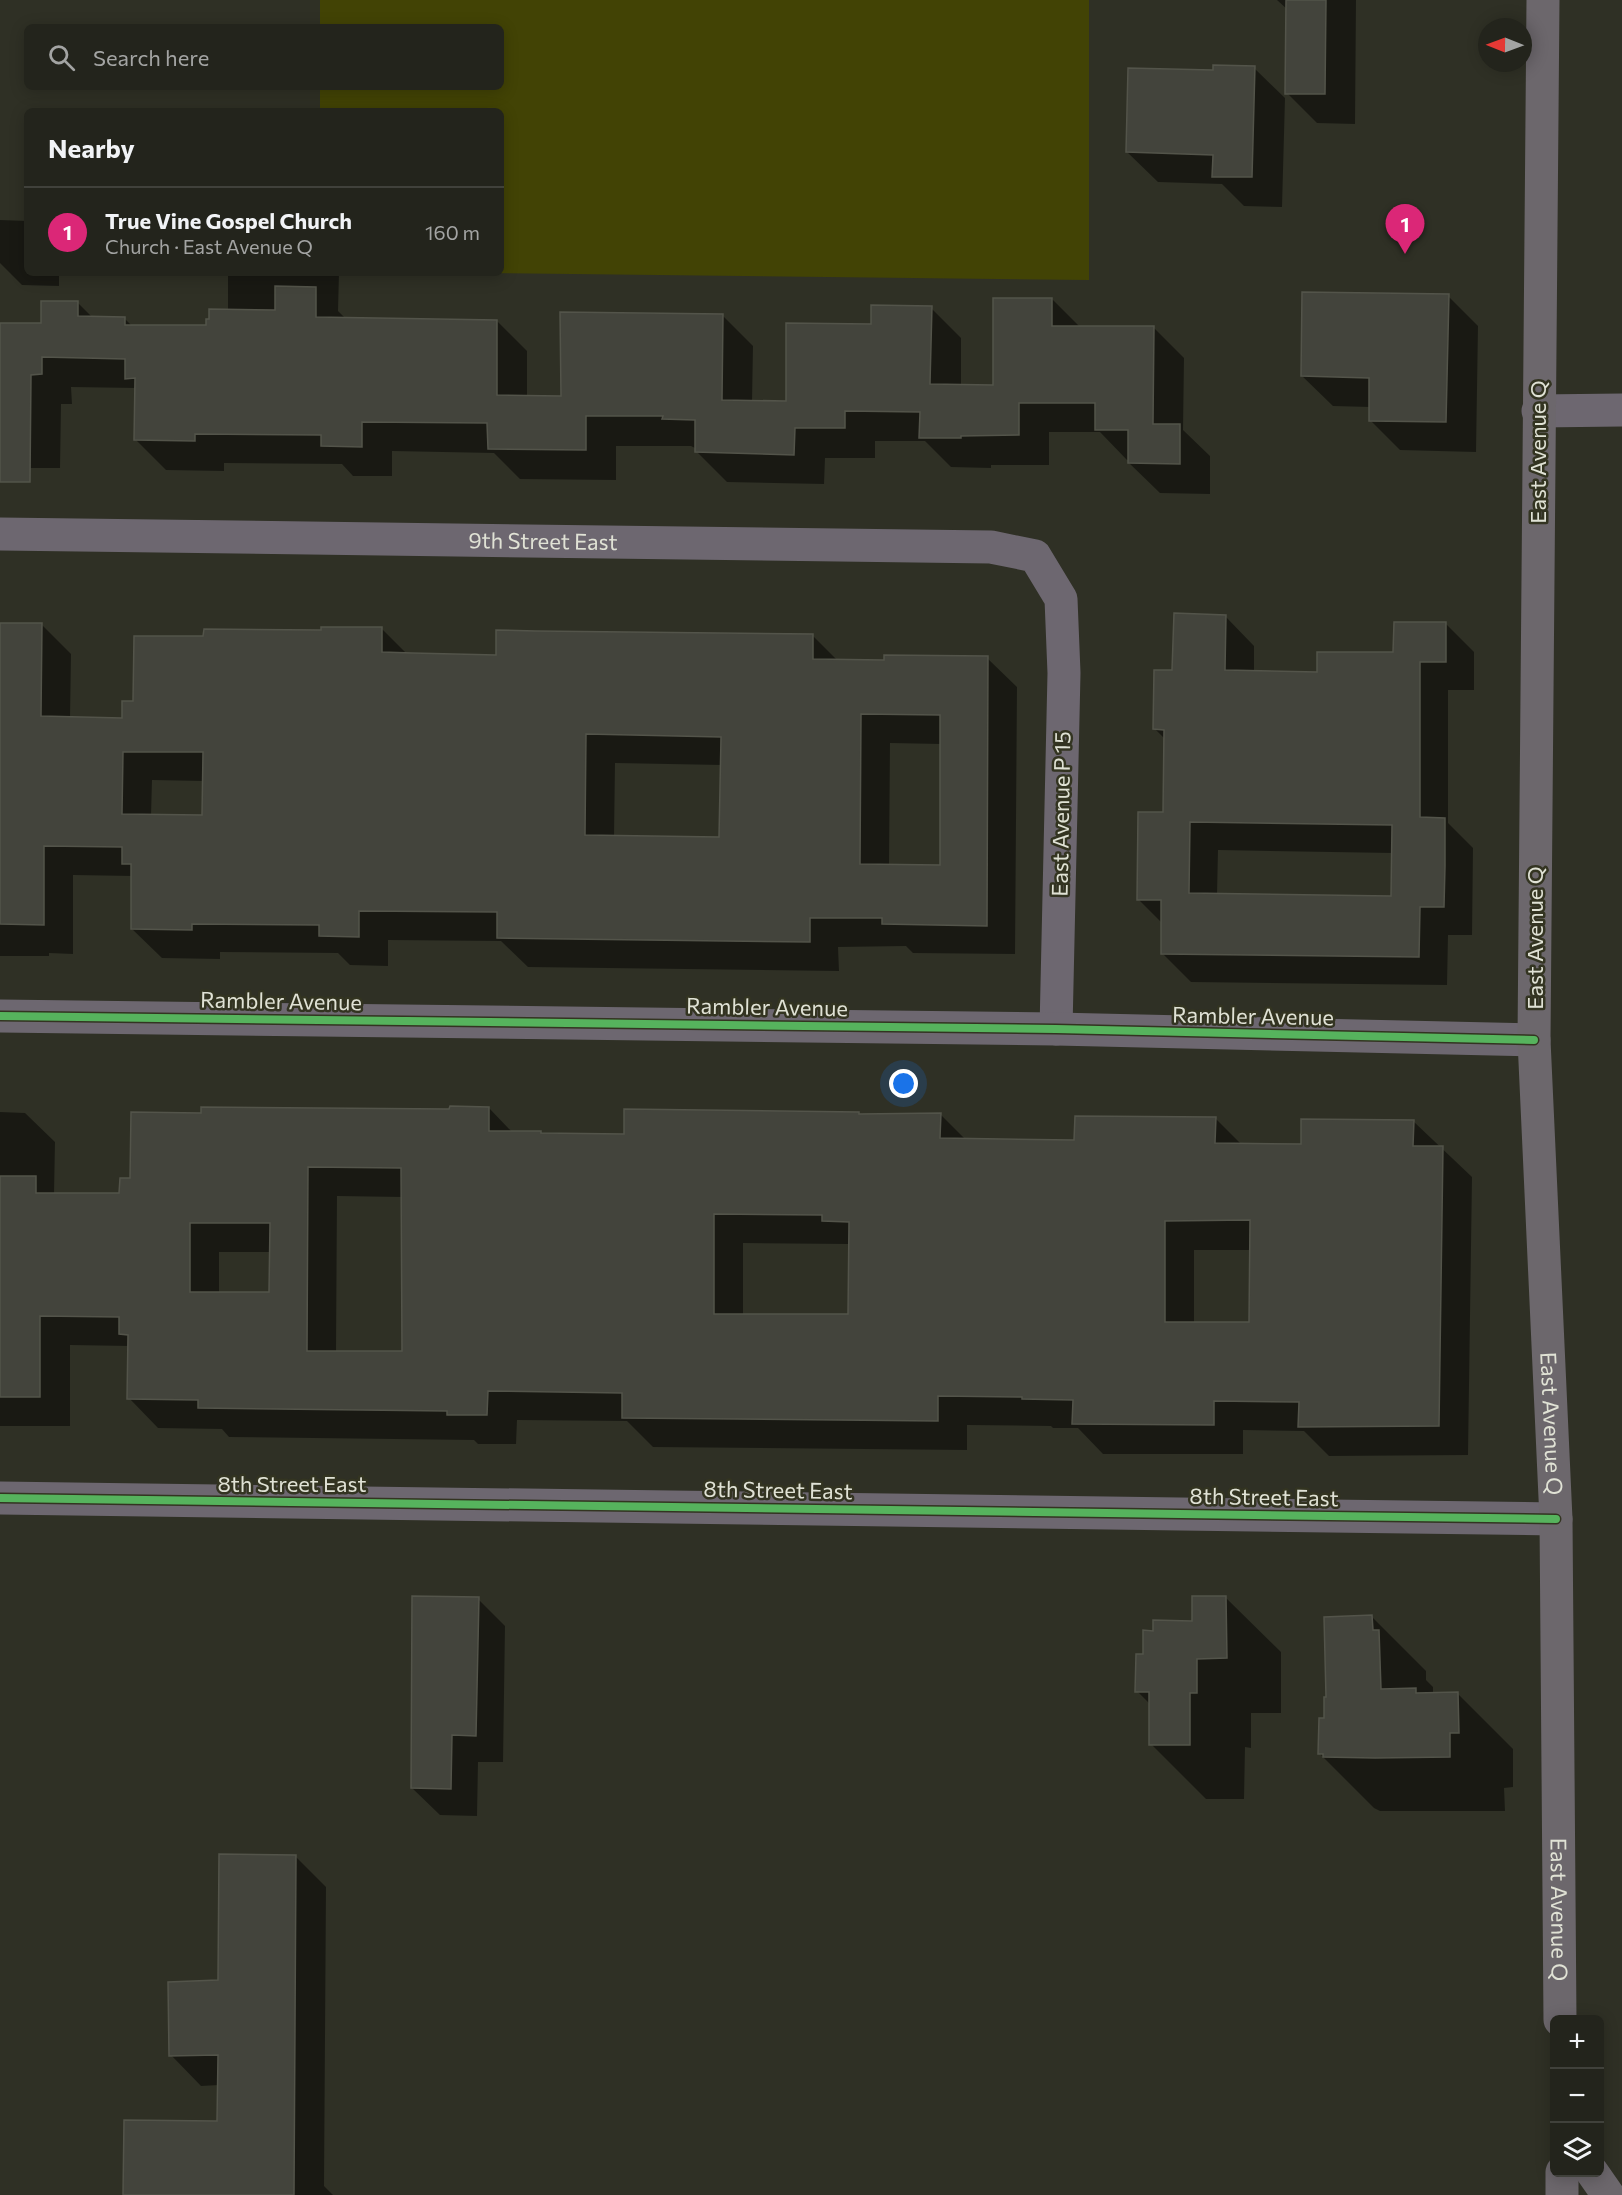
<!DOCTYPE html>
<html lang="en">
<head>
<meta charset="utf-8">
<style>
	:root { --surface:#23241c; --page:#2b2c25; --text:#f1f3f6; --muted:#a3a4a3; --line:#40413b; --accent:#db2777 }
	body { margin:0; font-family:Commissioner,sans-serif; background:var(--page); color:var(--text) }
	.controls { position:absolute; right:18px; bottom:18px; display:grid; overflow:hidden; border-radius:9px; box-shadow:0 3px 15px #0003 }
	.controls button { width:54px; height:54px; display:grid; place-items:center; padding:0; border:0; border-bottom:2px solid var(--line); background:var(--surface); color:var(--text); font:30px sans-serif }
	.compass { position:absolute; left:1478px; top:18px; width:54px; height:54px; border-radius:50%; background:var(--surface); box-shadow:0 3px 15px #0003; rotate:271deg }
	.you { position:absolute; left:904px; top:1084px; width:21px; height:21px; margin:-15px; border:4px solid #fff; border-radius:50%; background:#1a73e8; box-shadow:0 0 0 9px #1a73e833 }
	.badge { display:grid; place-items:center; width:39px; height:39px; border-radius:50%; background:var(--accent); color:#fff; font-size:20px; font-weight:700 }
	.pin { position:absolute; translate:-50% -50px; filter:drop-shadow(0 2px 3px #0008) }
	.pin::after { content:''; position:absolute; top:32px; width:21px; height:18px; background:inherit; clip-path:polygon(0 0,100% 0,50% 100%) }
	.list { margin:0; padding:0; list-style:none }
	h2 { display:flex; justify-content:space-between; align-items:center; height:78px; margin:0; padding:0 24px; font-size:26px }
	h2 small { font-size:20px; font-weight:400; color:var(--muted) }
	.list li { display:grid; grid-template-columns:39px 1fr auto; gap:18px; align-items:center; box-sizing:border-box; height:90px; padding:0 24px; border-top:2px solid var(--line) }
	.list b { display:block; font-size:22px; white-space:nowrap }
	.list p { margin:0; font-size:20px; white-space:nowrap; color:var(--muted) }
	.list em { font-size:20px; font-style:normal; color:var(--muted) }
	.icon { flex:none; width:33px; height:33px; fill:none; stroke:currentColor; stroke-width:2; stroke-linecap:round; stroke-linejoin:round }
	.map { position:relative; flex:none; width:1622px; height:2195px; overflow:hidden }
	.search { position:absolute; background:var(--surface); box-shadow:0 3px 15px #0003; left:24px; top:24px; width:480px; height:66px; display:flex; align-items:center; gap:15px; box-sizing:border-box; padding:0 21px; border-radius:9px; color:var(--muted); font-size:22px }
	.panel { position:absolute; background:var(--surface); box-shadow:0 3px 15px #0003; left:24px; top:108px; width:480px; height:168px; border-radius:9px }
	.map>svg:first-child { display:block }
	.green { fill:#424305 }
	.shadow { fill:#0007; fill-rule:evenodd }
	.building { fill:#43443c; stroke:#53544a; stroke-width:1.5; fill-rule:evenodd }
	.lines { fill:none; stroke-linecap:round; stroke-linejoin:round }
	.minor { stroke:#6d6770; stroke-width:33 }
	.major { stroke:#6c676c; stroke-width:33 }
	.cycleway-casing { stroke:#333421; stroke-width:11 }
	.cycleway { stroke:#56b35d; stroke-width:8 }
	.labels { text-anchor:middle; stroke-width:5; stroke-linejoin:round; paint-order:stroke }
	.street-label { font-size:22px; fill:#e0e2d5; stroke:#333421 }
</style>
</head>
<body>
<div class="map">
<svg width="1622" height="2195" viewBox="0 0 1622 2195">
	<rect width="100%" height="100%" fill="#2f3025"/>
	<path class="green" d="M320 0H1089V280L478 273H501V111H320V87H501V27H320Z"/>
	<path class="shadow" d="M1277 0H1356L1355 124 1317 123 1287 93 1288 10Z
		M1254 68 1285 98 1282 207 1244 206 1222 184 1158 182 1127 152 1214 71Z
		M0 220 27 221V273H59V286L22 285 0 263Z
		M228 273H339L338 311 346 319 497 321 527 351V397H562L722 315 753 346 752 402H787L872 326 931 308 961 338V386H995L1052 299 1080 327 1154 328 1184 358 1183 430 1210 456V494L1160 493 1129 463V460H1127L1100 432H1049V465H991V468L951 467 925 441H875V458H825L824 484 727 482 697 452V449L691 446H616V480L520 479 494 453 392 451V476H353L342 464 224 463V471L166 470 136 440V388L71 387 72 404H61L60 468H2L0 466V325H43L77 302 93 318H124L132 326H207L228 311Z
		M1448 296 1478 326 1476 452 1400 450 1370 420V407L1333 406 1302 376Z
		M1226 617 1254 646V672L1318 673 1395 654 1445 623 1474 652V690H1448V823L1473 848 1472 935H1448L1447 985 1191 982 1162 953 1163 924 1138 899 1164 814 1166 740 1155 729 1173 671ZM1218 850 1393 853 1392 898 1217 895Z
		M0 624 42 625 71 654 70 718 124 719 135 703 205 638 381 628 408 655 497 656 813 636 838 661 987 658 1017 687 1015 954 913 953 906 946 838 947 839 971 528 967 501 941 388 940V966L350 965 338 953 220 952V959L162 958 132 929 133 876 73 875V954L49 953V956H0ZM890 743 941 744V867L889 866ZM615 763 722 765 721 839 614 837ZM152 780 204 781V816H151Z
		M489 1108 513 1133 542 1135 626 1136 858 1113 860 1115 940 1114 966 1140 1076 1142 1215 1118 1242 1145H1302L1413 1121 1472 1177 1468 1455 1329 1456 1304 1431 1243 1430V1454H1103L1078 1428H1053L1051 1426 967 1425V1450L653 1447 627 1421 517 1420 516 1444H478L474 1440 229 1437 222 1429 158 1428 129 1398 130 1346 70 1345V1426H0V1112L25 1113 55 1142 54 1194H121L132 1179 451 1111ZM337 1196 402 1197 404 1353 336 1352ZM743 1243 848 1244 850 1247V1315L743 1316ZM1194 1250H1251L1250 1323H1194ZM219 1252H271L270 1294 219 1293Z
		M1226 1598 1281 1652V1713H1251V1748L1245 1747 1244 1799H1206L1151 1744V1705L1137 1691 1144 1656 1155 1632 1193 1623Z
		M478 1599 505 1626 503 1762H478L477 1816 440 1815 412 1788Z
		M1371 1616 1426 1671V1680L1433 1687V1694H1458L1513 1749V1787L1504 1788 1505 1811H1380L1374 1808 1319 1753 1325 1719Z
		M296 1857 326 1887 324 2186 333 2195H124L219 2123V2085L201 2086 171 2055 220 1981Z"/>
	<path class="building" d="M1286 0H1326L1325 94H1285Z
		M1213 65 1255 66 1252 177H1212L1213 155 1126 152 1128 68 1213 70Z
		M275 286 316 287V317L497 320V395L561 396 560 312 723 314 722 400 786 401V323L871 324V305L932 306 930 384 993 385V298H1052V326H1154L1153 424H1180V464L1128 463V430H1095V403H1019V435L961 436V438H919L920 412 845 411V428H795L794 455 695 452V420L662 419 663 416H586V450L488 449 487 423 362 422V447L321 446V435L195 434V441L134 440 135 378 125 379V359L42 357V374L31 375 30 482H0V323H41V301H78V316L125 317V325H206V319H209V309L275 310Z
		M1302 292 1449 294 1446 422 1369 421V378L1301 376Z
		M1174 613 1226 615 1225 670 1317 672V652H1393L1394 622H1446V662H1420V817L1445 818V866L1444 907H1420L1419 957 1161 954V900H1137L1138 812H1163L1164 730 1153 729 1154 670H1172ZM1190 822 1392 825 1391 896 1189 893Z
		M0 623H42L41 716 122 718V701H133L134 636H203L204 629 321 630V627H382V652L412 653 496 655V630L536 631 813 634V659L884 660V655L988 656 987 926 882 924V918H810V942L497 938V912L359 911V937L319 936V925L192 924V930L131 929V864H122V847L44 846V925L0 924ZM861 714 940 715V865L860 864ZM586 734 721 737 719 837 585 835ZM123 752H203L202 815 122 814Z
		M450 1106 489 1107V1131H541V1133L624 1134V1109L859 1112V1114L941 1113 940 1138 1074 1140 1075 1116 1216 1117 1215 1143 1301 1144V1119L1414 1120 1413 1146H1443L1439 1426 1298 1427 1299 1402 1214 1401V1425L1072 1424 1073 1400 1022 1399V1397L938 1396V1421L622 1418V1393L488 1391 487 1415H447V1411L198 1408V1400L127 1399 128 1335 119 1334V1317L40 1316V1397H0V1176H36V1193H119L120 1178H130L131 1112 201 1113V1107L449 1109ZM308 1167 401 1168 402 1351H307ZM714 1214 822 1215V1221L849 1222 848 1314H714ZM1250 1220 1249 1322H1165V1221ZM190 1223H270L269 1292H190Z
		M412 1596 479 1597 476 1736 452 1735 451 1789 411 1788Z
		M1192 1596H1226L1227 1658 1197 1659V1693H1190V1745H1149V1692H1135L1136 1654H1143V1630L1153 1631V1620L1192 1621Z
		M1372 1615 1373 1630H1379L1381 1689 1416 1688V1693L1458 1692 1459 1733H1450V1757L1375 1758 1323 1757V1754H1318L1319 1718H1324V1697H1326L1324 1617Z
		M219 1854 296 1855 294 2195H123L124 2120 217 2121 218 2055 169 2056 168 1982 218 1980Z"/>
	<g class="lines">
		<g class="minor">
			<path d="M1538 411 1622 410"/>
			<path id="s1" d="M0 534 991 547 1035 556 1061 599 1064 673 1056 1029"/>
			<path d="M0 1016 1056 1029 1534 1040"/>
			<path d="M0 1498 1556 1519"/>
		</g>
		<g class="major">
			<path id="s2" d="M1543 0 1534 1040 1556 1519 1560 2020"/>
			<path d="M1562 2172V2195"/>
			<path d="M1592 2172 1608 2195"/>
		</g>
		<g class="cycleway-casing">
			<path id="cycleway" d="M0 1016 1056 1029 1534 1040
				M0 1498 1556 1519"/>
		</g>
		<use href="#cycleway" class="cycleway"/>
	</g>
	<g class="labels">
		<g class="street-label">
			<text transform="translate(1538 452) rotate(-90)" y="8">East Avenue Q</text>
			<text dy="8" stroke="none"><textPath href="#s1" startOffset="543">9th Street East</textPath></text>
			<text transform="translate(1061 814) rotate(-89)" y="8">East Avenue P 15</text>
			<text transform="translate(1535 938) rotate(-90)" y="8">East Avenue Q</text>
			<text transform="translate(281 1001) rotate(1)" y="8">Rambler Avenue</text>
			<text transform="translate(767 1007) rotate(1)" y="8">Rambler Avenue</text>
			<text transform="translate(1253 1016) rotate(1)" y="8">Rambler Avenue</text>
			<text dy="8" stroke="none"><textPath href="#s2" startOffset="1424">East Avenue Q</textPath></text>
			<text x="292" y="1492">8th Street East</text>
			<text transform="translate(778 1490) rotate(1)" y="8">8th Street East</text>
			<text transform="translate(1264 1497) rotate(1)" y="8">8th Street East</text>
			<text dy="8" stroke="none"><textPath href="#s2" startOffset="1910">East Avenue Q</textPath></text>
		</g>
	</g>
</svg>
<div class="controls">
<button>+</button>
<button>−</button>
<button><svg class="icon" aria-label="layers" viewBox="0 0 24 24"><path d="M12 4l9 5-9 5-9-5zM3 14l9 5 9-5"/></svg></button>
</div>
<svg class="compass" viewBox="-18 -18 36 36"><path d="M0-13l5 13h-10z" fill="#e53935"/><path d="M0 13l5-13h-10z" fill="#a3a4a3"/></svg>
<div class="you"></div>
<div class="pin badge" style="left:1405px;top:254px">1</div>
<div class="search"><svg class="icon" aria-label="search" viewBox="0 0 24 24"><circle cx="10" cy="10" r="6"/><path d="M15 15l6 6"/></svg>Search here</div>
<section class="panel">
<h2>Nearby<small></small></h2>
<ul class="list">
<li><span class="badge">1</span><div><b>True Vine Gospel Church</b><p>Church · East Avenue Q</p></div><em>160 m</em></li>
</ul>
</section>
</div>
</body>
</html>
